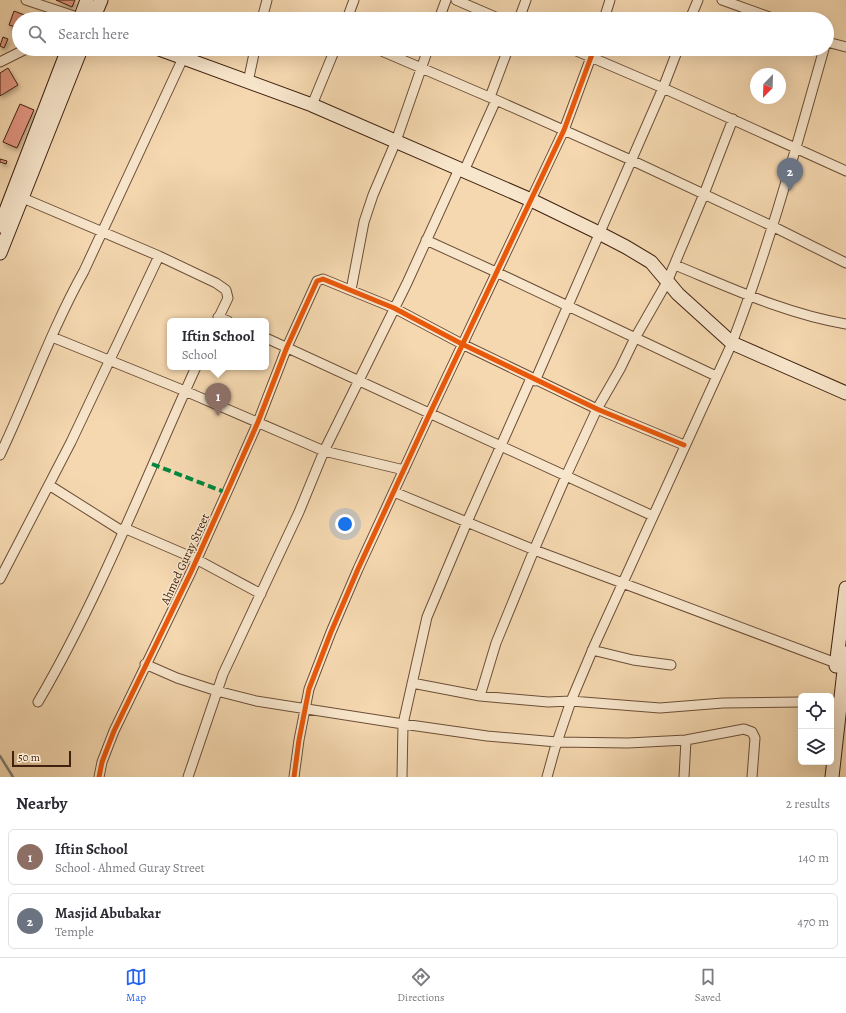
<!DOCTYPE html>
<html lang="en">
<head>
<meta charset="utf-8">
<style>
	:root { --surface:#fff; --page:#f2f2f3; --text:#2b2b33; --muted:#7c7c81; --line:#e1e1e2; --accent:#2563eb }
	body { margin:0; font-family:Alegreya,serif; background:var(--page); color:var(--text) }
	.controls { position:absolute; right:12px; bottom:12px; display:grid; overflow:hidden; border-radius:6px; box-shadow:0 4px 16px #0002 }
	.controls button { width:36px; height:36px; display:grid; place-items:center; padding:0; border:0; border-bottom:1px solid var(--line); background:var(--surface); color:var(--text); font:20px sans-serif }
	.compass { position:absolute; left:750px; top:68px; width:36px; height:36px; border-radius:50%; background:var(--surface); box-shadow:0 4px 16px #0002; rotate:203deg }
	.scale { position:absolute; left:12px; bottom:10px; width:59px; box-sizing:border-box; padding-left:4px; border:2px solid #3f210f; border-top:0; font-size:11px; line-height:14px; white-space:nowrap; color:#3f210f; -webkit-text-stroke:3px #f8e6cc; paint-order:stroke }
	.you { position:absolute; left:345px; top:524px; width:14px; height:14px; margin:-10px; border:3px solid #fff; border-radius:50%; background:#1a73e8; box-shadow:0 0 0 6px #1a73e833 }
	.badge { display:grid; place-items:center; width:26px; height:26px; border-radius:50%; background:var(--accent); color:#fff; font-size:13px; font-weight:700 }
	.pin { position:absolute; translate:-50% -33px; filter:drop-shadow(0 1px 2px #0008) }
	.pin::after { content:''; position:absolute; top:21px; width:14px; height:12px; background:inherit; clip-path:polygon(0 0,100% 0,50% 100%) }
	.popup { position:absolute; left:167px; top:318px; width:102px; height:52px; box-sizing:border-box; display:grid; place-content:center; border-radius:6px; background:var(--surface); filter:drop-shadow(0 1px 3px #0005); font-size:13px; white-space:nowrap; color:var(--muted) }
	.popup b { font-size:15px; color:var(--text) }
	.popup::after { content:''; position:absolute; left:50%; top:100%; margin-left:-8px; border:8px solid transparent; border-top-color:var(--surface) }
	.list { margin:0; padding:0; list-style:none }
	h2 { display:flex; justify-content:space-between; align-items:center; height:52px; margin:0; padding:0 16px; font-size:17px }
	h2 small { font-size:13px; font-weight:400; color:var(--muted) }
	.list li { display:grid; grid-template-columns:26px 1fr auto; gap:12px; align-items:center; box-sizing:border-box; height:56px; margin:0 8px 8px; padding:0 8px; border:1px solid var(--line); border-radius:6px }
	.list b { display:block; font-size:15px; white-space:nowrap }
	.list p { margin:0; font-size:13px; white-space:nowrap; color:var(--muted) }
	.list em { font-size:13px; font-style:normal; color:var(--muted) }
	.icon { flex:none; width:22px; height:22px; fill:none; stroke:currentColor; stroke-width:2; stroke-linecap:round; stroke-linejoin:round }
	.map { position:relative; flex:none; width:846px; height:777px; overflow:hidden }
	.search { position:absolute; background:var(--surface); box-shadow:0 4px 16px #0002; left:12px; right:12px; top:12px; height:44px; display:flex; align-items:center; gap:10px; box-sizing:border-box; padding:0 14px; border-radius:22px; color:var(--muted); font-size:15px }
	.sheet { height:180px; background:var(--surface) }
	nav { display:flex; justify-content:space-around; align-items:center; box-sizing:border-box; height:56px; border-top:1px solid var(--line); background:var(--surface); font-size:11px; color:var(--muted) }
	nav a { display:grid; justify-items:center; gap:2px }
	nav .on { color:var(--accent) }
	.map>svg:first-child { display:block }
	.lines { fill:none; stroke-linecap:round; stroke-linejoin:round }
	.stream { stroke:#797c72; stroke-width:2.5 }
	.building { fill:#e39581; stroke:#3f210f; filter:url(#shadow) }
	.street-casing { stroke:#6c4f37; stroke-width:11 }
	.secondary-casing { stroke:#3f210f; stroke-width:15 }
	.street { stroke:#f8e6cc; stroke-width:9 }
	.secondary { stroke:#f8e6cc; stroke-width:13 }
	.quiet { stroke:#00873e; stroke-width:4; stroke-dasharray:8 4; stroke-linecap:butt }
	.cycleway-casing { stroke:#f8e6cc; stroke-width:8 }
	.cycleway { stroke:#e8590c; stroke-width:5 }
	.labels { text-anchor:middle; stroke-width:3; stroke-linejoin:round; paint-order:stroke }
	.street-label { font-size:12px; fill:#3f210f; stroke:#f8e6cc }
</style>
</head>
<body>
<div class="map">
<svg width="846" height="777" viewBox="0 0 846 777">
	<defs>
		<filter id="shadow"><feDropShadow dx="1.5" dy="3" stdDeviation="2" flood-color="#0004"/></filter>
	</defs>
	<rect width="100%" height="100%" fill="#f5d8b0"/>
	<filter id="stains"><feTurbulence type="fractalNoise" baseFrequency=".005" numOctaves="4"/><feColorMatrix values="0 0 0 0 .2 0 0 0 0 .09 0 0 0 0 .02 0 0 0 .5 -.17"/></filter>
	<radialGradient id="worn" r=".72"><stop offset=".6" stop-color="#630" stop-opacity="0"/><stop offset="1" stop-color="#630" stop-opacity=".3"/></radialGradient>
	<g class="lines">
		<path class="stream" d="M0 756 13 777"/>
	</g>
	<path class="building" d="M56 0H75L72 7Z
		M14 11 27 16 26 19H19V22L16 27 9 25Z
		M29 16 38 19H28Z
		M3 37 8 39 4 48 0 46Z
		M8 68 18 85 0 96V73Z
		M20 104 34 110 17 148 3 142Z
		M0 159 7 161 6 164 0 162Z"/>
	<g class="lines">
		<g class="street-casing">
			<path id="street" d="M26 0 80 18
				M456 0 500 19
				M722 0 775 19
				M262 19 267 0
				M347 19 354 0
				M439 19 446 0
				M519 19 526 0
				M604 19 610 0
				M690 19 698 0
				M827 42 846 47
				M377 49 496 100 631 160 772 226 846 263
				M572 49 663 88 846 171
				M0 62 26 49
				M248 82 255 49
				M490 97 508 49
				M312 105 335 49
				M464 171 496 100
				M18 196 159 256 216 283 226 290 228 298 217 321
				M426 240 496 272 716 376
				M675 265C731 288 786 314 846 324
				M351 290 364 222 373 195 396 141 428 49
				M218 317 228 321
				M52 337 185 391 324 451 404 470
				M266 338 653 516
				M535 381 663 88 678 49
				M0 455C29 394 51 330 84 271L183 58
				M49 485 122 531
				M394 492 537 551 836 663
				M124 528 196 559 261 594
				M0 579 71 442 159 256
				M592 650 633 660 671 665
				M145 664 177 678 217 691 256 701 403 724 487 736 557 742 628 743 686 740 744 729 752 732 755 738 752 777
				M412 683 480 696 548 702 571 701 660 708 723 703 801 702
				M480 696 496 643 534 550 566 476 597 409 620 369 635 338 667 282 704 194 733 119
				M38 702C100 596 145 479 196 367
				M831 702H832
				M99 777 102 762 114 731 191 572 231 483 258 422 287 347 317 281 323 279 394 308 462 344 597 409 684 445
				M188 777 223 674 299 512 324 451 407 283 459 169
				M294 777 299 740 309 689 331 632 358 569 430 413 564 130 594 49
				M402 777 403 724 427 617 467 522 531 378
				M547 777 555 748 571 701 595 644 732 343C769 247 796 148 824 49
				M684 777 686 740"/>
		</g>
		<g class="secondary-casing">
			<path id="secondary" d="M80 19 87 0
				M93 19 101 0
				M159 49 312 105 531 200 599 233 626 247 651 262 678 294 732 343 846 393
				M0 226 68 49
				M0 253 81 49
				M836 666 846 588
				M832 777 846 653"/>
		</g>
		<use href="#street" class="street"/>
		<use href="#secondary" class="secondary"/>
		<path class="quiet" d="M152 464 227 493"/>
		<g class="cycleway-casing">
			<path id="cycleway" d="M99 777 102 762 114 731 191 572 231 483 258 422 287 347 317 281 323 279 394 308 462 344 597 409 684 445
				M294 777 299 740 309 689 331 632 358 569 430 413 564 130 594 49"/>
		</g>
		<use href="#cycleway" class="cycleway"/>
	</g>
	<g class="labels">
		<g class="street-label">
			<text transform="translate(185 559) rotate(-65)" y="4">Ahmed Guray Street</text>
		</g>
	</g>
	<rect width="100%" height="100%" filter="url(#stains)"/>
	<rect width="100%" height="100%" fill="url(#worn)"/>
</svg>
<div class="controls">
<button><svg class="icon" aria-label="locate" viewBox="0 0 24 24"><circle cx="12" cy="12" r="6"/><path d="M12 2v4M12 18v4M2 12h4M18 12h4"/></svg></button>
<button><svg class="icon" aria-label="layers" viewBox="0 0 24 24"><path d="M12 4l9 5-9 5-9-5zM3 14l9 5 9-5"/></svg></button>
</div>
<svg class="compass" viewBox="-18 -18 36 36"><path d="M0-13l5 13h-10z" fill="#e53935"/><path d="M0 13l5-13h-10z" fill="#7c7c81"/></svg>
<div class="scale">50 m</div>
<div class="you"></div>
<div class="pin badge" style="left:218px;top:416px;background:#8d6e63">1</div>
<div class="popup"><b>Iftin School</b>School</div>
<div class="pin badge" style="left:790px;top:191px;background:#6b7280">2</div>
<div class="search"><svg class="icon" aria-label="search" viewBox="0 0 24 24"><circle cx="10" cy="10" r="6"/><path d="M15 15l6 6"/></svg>Search here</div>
</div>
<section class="sheet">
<h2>Nearby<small>2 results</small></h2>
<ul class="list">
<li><span class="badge" style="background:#8d6e63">1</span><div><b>Iftin School</b><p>School · Ahmed Guray Street</p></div><em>140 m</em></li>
<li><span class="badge" style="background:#6b7280">2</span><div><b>Masjid Abubakar</b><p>Temple</p></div><em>470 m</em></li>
</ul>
</section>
<nav>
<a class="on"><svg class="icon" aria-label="map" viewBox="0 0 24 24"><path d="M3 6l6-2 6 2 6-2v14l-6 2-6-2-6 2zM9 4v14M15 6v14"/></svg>Map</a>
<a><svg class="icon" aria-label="directions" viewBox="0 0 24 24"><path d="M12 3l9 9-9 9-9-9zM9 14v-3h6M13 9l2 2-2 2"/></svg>Directions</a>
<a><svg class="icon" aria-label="saved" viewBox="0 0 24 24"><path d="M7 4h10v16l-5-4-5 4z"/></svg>Saved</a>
</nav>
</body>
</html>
